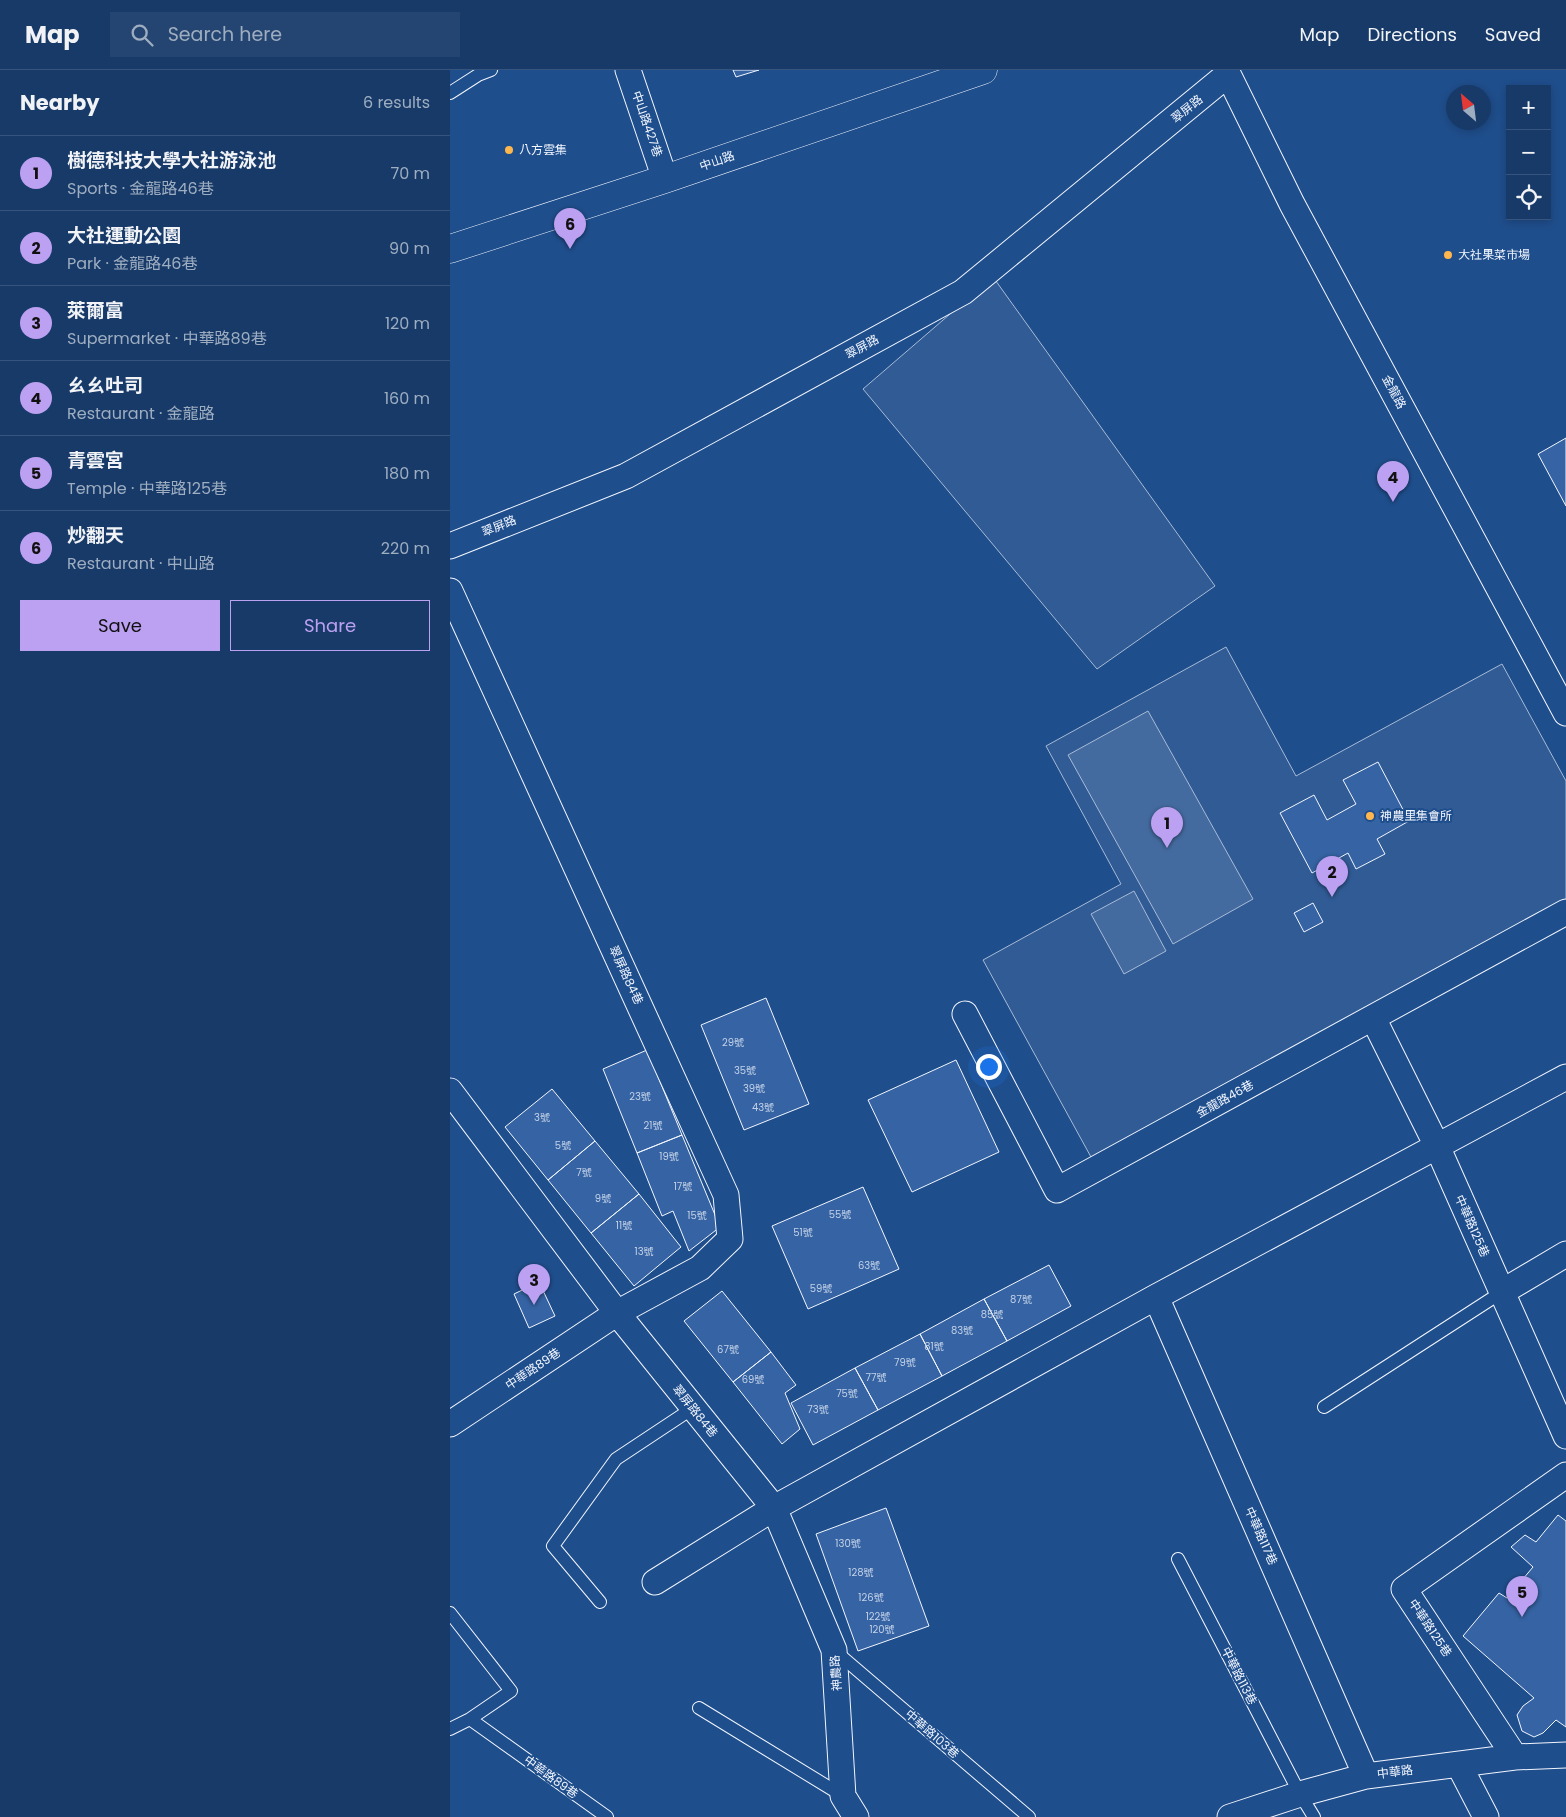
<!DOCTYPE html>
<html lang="en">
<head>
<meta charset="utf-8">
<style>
	:root { --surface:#173a69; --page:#244571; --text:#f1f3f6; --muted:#9eadc0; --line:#36547d; --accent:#bca0f2 }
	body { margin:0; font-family:Poppins,"Noto Sans TC",sans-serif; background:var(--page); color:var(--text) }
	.controls { position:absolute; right:15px; top:15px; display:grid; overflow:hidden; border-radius:0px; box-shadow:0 2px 8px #0003 }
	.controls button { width:45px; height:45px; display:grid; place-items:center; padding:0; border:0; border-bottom:1px solid var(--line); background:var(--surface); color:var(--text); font:25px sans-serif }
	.compass { position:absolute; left:996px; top:15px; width:45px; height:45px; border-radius:50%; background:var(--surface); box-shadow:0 2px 8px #0003; rotate:332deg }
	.you { position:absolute; left:538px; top:996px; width:18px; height:18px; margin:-12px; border:4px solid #fff; border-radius:50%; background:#1a73e8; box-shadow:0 0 0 8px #1a73e833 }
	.badge { display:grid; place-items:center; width:32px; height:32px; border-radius:50%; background:var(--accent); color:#111; font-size:16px; font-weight:700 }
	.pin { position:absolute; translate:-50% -41px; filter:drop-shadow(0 1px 2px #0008) }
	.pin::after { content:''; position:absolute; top:26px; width:18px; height:15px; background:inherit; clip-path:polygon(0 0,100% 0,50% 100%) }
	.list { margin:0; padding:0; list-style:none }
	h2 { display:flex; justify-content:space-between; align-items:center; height:65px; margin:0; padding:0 20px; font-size:21px }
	h2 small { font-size:16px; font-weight:400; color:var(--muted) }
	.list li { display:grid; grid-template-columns:32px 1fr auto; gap:15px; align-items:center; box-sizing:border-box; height:75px; padding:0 20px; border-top:1px solid var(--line) }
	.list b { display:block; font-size:19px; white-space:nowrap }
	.list p { margin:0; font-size:16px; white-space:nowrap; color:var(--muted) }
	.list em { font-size:16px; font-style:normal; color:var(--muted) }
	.actions { display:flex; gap:10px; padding:15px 20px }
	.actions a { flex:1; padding:11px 0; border:1px solid var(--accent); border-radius:0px; text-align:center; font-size:18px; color:var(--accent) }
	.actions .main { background:var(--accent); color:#111 }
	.icon { flex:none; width:28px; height:28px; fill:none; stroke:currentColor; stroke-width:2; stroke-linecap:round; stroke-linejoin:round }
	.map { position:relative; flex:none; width:1116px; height:1747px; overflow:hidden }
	header { display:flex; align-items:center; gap:30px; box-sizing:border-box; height:70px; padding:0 25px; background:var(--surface); border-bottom:1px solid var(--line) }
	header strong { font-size:24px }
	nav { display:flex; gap:28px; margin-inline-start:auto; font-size:18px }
	.search { width:350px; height:45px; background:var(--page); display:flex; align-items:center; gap:12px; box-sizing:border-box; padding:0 18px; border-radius:0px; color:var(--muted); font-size:19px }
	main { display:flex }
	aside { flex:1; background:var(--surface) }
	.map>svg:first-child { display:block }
	.built { fill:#305b95; stroke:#a8bbd7 }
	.water { fill:#446ba0; stroke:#a8bbd7 }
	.building { fill:#3563a3; stroke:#f2f6ff }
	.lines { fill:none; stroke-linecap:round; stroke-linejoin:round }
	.lane-casing { stroke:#f2f6ff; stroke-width:14 }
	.street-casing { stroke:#f2f6ff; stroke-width:27 }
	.secondary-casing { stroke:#f2f6ff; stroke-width:29 }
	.lane { stroke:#1f4e8c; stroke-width:12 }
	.street { stroke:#1f4e8c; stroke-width:25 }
	.secondary { stroke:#1f4e8c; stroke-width:28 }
	.poi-dot { fill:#ffb74d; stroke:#1f4e8c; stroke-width:2 }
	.labels { text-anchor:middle; stroke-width:4; stroke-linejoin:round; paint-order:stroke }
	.number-label { font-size:10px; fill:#c3d1e8 }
	.street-label { font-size:12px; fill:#f2f6ff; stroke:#1f4e8c }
	.poi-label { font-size:12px; fill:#f2f6ff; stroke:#1f4e8c; text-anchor:start }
</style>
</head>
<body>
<header>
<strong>Map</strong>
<div class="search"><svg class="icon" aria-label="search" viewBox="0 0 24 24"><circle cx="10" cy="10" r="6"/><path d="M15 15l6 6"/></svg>Search here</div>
<nav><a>Map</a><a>Directions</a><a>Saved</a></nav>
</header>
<main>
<aside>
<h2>Nearby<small>6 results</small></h2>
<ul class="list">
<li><span class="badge">1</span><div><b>樹德科技大學大社游泳池</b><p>Sports · 金龍路46巷</p></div><em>70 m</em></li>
<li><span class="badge">2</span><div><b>大社運動公園</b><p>Park · 金龍路46巷</p></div><em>90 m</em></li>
<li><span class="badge">3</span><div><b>萊爾富</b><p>Supermarket · 中華路89巷</p></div><em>120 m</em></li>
<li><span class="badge">4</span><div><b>ㄠㄠ吐司</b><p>Restaurant · 金龍路</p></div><em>160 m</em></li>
<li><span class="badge">5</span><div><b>青雲宮</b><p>Temple · 中華路125巷</p></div><em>180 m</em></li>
<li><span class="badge">6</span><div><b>炒翻天</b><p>Restaurant · 中山路</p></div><em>220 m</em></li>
</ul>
<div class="actions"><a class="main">Save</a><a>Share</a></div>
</aside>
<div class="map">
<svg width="1116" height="1747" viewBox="0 0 1116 1747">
	<rect width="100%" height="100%" fill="#1f4e8c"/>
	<path class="built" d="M543 207 765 516 647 599 413 319Z
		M776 577 846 706 1052 594 1116 711V842L647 1098 533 890 671 814 596 676Z"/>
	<path class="water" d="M698 641 803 829 723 874 618 685Z
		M684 821 716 881 674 904 641 844Z"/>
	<path class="building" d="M283 0H309L286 7Z
		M1116 368V436L1088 384Z
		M928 692 959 751 927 769 935 784 906 799 898 783 862 803 830 743 864 725 877 750 906 734 893 710Z
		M863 833 873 852 854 862 844 843Z
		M316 928 359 1034 294 1060 251 955Z
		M197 980 232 1065 187 1083 153 999Z
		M506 990 549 1082 462 1122 418 1030Z
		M102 1019 145 1071 98 1110 55 1057Z
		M232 1065 270 1157 239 1181 223 1141 212 1146 187 1083Z
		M145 1071 189 1124 141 1163 98 1110Z
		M413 1117 449 1199 358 1239 322 1156Z
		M189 1124 231 1177 184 1216 141 1163Z
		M599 1195 621 1236 557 1271 534 1229Z
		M89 1212 105 1246 79 1258 64 1224Z
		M272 1221 321 1282 283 1312 234 1251Z
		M534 1229 557 1271 492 1306 470 1264Z
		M470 1264 492 1306 428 1340 405 1298Z
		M321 1282 346 1315 335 1323 350 1359 332 1374 283 1312Z
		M405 1298 428 1340 363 1375 341 1333Z
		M436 1438 479 1556 408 1581 366 1464Z
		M1108 1445 1116 1451V1657L1106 1650 1093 1663 1084 1667 1072 1661 1067 1645 1073 1636 1084 1628 1013 1566 1049 1523 1057 1528 1083 1497 1061 1477 1075 1465 1086 1472Z"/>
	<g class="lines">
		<g class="lane-casing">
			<path id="lane" d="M0 23 28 5 41 0
				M874 1337 1052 1222
				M728 1489 850 1724 864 1747
				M150 1532 103 1476 166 1389 243 1338
				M0 1543 61 1621 20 1649 0 1659
				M385 1581 579 1747
				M249 1638 393 1726
				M20 1649 157 1747"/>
		</g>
		<g class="street-casing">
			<path id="street" d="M178 0 215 109
				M776 0 842 134 1116 643
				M0 476 176 406 513 222 777 5
				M0 521 276 1125 280 1169 250 1198 167 1243 0 1354
				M515 944 607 1120 1116 842
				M923 948 987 1076 1116 1366
				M0 1021 167 1243 324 1438 384 1580 393 1726 406 1747
				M1052 1222 1116 1184
				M706 1227 916 1706
				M205 1512 324 1438 706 1227 1116 1007
				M1065 1687 954 1519 1116 1405
				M1009 1695 1036 1747
				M780 1747 850 1724 916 1706 1065 1687 1116 1685"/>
		</g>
		<g class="secondary-casing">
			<path id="secondary" d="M0 179 215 109 533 0"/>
		</g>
		<use href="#lane" class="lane"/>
		<use href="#street" class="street"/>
		<use href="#secondary" class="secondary"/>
	</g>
	<g class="poi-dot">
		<circle cx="59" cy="80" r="5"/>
		<circle cx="998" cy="185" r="5"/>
		<circle cx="920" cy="746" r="5"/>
	</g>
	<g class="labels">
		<g class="number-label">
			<text x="283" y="976">29號</text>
			<text x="295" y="1004">35號</text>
			<text x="304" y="1022">39號</text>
			<text x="190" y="1030">23號</text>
			<text x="313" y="1041">43號</text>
			<text x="92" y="1051">3號</text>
			<text x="203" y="1059">21號</text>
			<text x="113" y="1079">5號</text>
			<text x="219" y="1090">19號</text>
			<text x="134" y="1106">7號</text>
			<text x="233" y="1120">17號</text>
			<text x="153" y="1132">9號</text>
			<text x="390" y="1148">55號</text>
			<text x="247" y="1149">15號</text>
			<text x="174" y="1159">11號</text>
			<text x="353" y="1166">51號</text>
			<text x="194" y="1185">13號</text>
			<text x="419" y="1199">63號</text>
			<text x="371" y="1222">59號</text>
			<text x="571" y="1233">87號</text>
			<text x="542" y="1248">85號</text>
			<text x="512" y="1264">83號</text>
			<text x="484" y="1280">81號</text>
			<text x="278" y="1283">67號</text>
			<text x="455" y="1296">79號</text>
			<text x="426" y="1311">77號</text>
			<text x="303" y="1313">69號</text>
			<text x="397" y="1327">75號</text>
			<text x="368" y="1343">73號</text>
			<text x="398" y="1477">130號</text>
			<text x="411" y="1506">128號</text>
			<text x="421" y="1531">126號</text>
			<text x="428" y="1550">122號</text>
			<text x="432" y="1563">120號</text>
		</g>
		<g class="street-label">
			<text transform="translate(737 39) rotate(-39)" y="4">翠屏路</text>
			<text transform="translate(197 54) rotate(71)" y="4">中山路427巷</text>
			<text transform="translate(267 91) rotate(-19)" y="4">中山路</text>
			<text transform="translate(412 277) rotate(-29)" y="4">翠屏路</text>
			<text transform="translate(944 322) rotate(62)" y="4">金龍路</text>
			<text transform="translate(49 456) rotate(-22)" y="4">翠屏路</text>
			<text transform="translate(176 905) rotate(65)" y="4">翠屏路84巷</text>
			<text transform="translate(775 1029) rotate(-29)" y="4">金龍路46巷</text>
			<text transform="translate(1022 1156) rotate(66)" y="4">中華路125巷</text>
			<text transform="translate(83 1299) rotate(-34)" y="4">中華路89巷</text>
			<text transform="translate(245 1341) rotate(51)" y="4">翠屏路84巷</text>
			<text transform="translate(811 1466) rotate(66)" y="4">中華路117巷</text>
			<text transform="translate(980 1558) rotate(56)" y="4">中華路125巷</text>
			<text transform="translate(386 1603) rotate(-94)" y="4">神農路</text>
			<text transform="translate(789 1606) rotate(63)" y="4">中華路113巷</text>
			<text transform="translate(482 1664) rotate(41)" y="4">中華路103巷</text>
			<text transform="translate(945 1702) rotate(-7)" y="4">中華路</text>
			<text transform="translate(101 1707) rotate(36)" y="4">中華路89巷</text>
		</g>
		<g class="poi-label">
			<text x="69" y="84">八方雲集</text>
			<text x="1008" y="189">大社果菜市場</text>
			<text x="930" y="750">神農里集會所</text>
		</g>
	</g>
</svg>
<div class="controls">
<button>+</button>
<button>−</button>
<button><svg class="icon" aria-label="locate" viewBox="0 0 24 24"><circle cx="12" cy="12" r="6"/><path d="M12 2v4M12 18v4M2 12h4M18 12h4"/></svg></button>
</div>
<svg class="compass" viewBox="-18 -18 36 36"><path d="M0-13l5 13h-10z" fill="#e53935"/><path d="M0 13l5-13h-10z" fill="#9eadc0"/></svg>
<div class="you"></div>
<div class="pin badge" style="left:717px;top:778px">1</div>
<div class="pin badge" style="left:882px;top:827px">2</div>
<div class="pin badge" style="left:84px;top:1235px">3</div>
<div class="pin badge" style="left:943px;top:432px">4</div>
<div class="pin badge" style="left:1072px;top:1547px">5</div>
<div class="pin badge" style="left:120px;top:179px">6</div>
</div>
</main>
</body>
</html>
